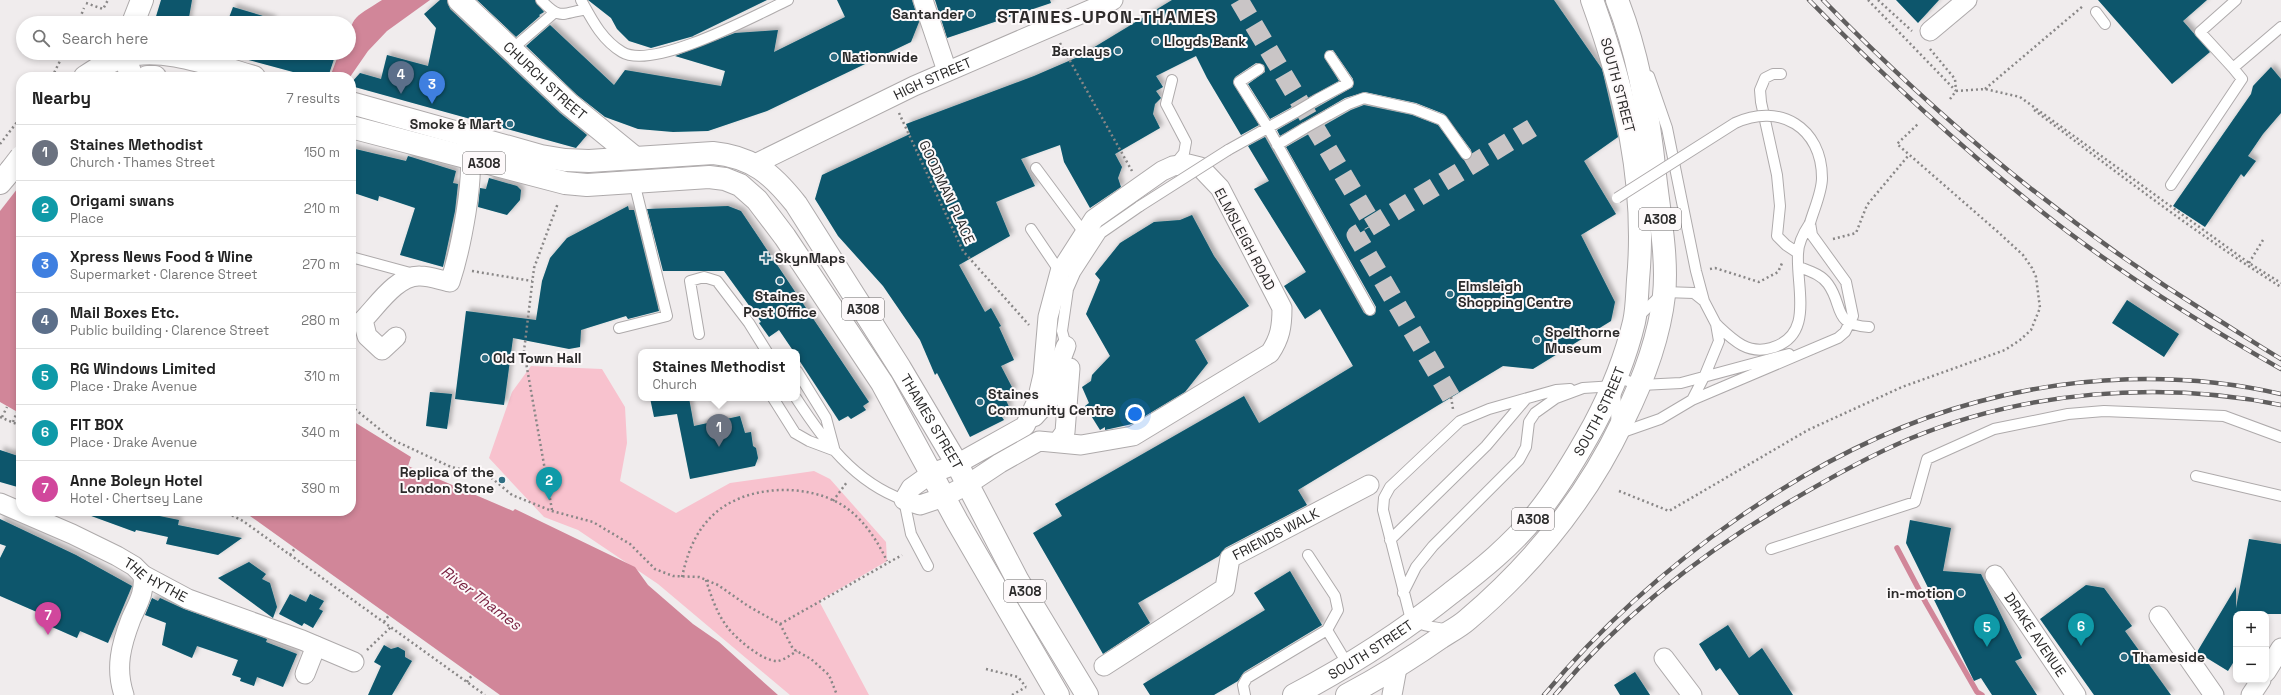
<!DOCTYPE html>
<html lang="en">
<head>
<meta charset="utf-8">
<style>
	:root { --surface:#fff; --page:#f2f2f2; --text:#222; --muted:#767676; --line:#e0e0e0; --accent:#2f6e83 }
	body { margin:0; font-family:"Space Grotesk",sans-serif; background:var(--page); color:var(--text) }
	.controls { position:absolute; right:12px; bottom:12px; display:grid; overflow:hidden; border-radius:8px; box-shadow:0 2px 6px #0003 }
	.controls button { width:36px; height:36px; display:grid; place-items:center; padding:0; border:0; border-bottom:1px solid var(--line); background:var(--surface); color:var(--text); font:20px sans-serif }
	.you { position:absolute; left:1135px; top:414px; width:14px; height:14px; margin:-10px; border:3px solid #fff; border-radius:50%; background:#1a73e8; box-shadow:0 0 0 6px #1a73e833 }
	.badge { display:grid; place-items:center; width:26px; height:26px; border-radius:50%; background:var(--accent); color:#fff; font-size:13px; font-weight:700 }
	.pin { position:absolute; translate:-50% -33px; filter:drop-shadow(0 1px 2px #0008) }
	.pin::after { content:''; position:absolute; top:21px; width:14px; height:12px; background:inherit; clip-path:polygon(0 0,100% 0,50% 100%) }
	.popup { position:absolute; left:638px; top:349px; width:162px; height:52px; box-sizing:border-box; display:grid; place-content:center; border-radius:8px; background:var(--surface); filter:drop-shadow(0 1px 3px #0005); font-size:13px; white-space:nowrap; color:var(--muted) }
	.popup b { font-size:15px; color:var(--text) }
	.popup::after { content:''; position:absolute; left:50%; top:100%; margin-left:-8px; border:8px solid transparent; border-top-color:var(--surface) }
	.list { margin:0; padding:0; list-style:none }
	h2 { display:flex; justify-content:space-between; align-items:center; height:52px; margin:0; padding:0 16px; font-size:17px }
	h2 small { font-size:13px; font-weight:400; color:var(--muted) }
	.list li { display:grid; grid-template-columns:26px 1fr auto; gap:12px; align-items:center; box-sizing:border-box; height:56px; padding:0 16px; border-top:1px solid var(--line) }
	.list b { display:block; font-size:15px; white-space:nowrap }
	.list p { margin:0; font-size:13px; white-space:nowrap; color:var(--muted) }
	.list em { font-size:13px; font-style:normal; color:var(--muted) }
	.icon { flex:none; width:22px; height:22px; fill:none; stroke:currentColor; stroke-width:2; stroke-linecap:round; stroke-linejoin:round }
	.map { position:relative; flex:none; width:2281px; height:695px; overflow:hidden }
	.search { position:absolute; background:var(--surface); box-shadow:0 2px 6px #0003; left:16px; top:16px; width:340px; height:44px; display:flex; align-items:center; gap:10px; box-sizing:border-box; padding:0 14px; border-radius:22px; color:var(--muted); font-size:15px }
	.panel { position:absolute; background:var(--surface); box-shadow:0 2px 6px #0003; left:16px; top:72px; width:340px; height:444px; border-radius:16px }
	.map>svg:first-child { display:block }
	.green { fill:#f8c2ce }
	.water { fill:#d18699 }
	.pier { fill:#f0eced }
	.lines { fill:none; stroke-linecap:round; stroke-linejoin:round }
	.stream { stroke:#d18699; stroke-width:5.5 }
	.building { fill:#08576c; filter:url(#shadow) }
	.street-tunnel { stroke:#c9c5c6; stroke-width:19; stroke-dasharray:19 10; stroke-linecap:butt }
	.lane-casing { stroke:#aeaaab; stroke-width:12 }
	.street-casing { stroke:#aeaaab; stroke-width:21 }
	.secondary-casing { stroke:#aeaaab; stroke-width:24 }
	.primary-casing { stroke:#aeaaab; stroke-width:24 }
	.path { stroke:#898787; stroke-width:2.5; stroke-dasharray:2 3; stroke-linecap:butt }
	.lane { stroke:#fff; stroke-width:10 }
	.street { stroke:#fff; stroke-width:19 }
	.secondary { stroke:#fff; stroke-width:22 }
	.primary { stroke:#fff; stroke-width:22 }
	.rail-casing { stroke:#605e5e; stroke-width:4.5 }
	.rail { stroke:#fdf9fa; stroke-width:3; stroke-dasharray:9; stroke-linecap:butt }
	.lane-bridge-casing { stroke:#aeaaab; stroke-width:12; stroke-linecap:butt }
	.primary-bridge-casing { stroke:#aeaaab; stroke-width:24; stroke-linecap:butt }
	.lane-bridge { stroke:#fff; stroke-width:10 }
	.primary-bridge { stroke:#fff; stroke-width:22 }
	.poi-dot { fill:#2f6e83; stroke:#fdf9fa; stroke-width:1.5 }
	.labels { text-anchor:middle; stroke-width:4; stroke-linejoin:round; paint-order:stroke }
	.shield { fill:#fdf9fa; stroke:#6a6868; stroke-width:1 }
	.shield-label { font-size:13px; font-weight:bold; fill:#2b2a2a }
	.poi-label { font-size:14px; font-weight:bold; fill:#2b2a2a; stroke:#fdf9fa; text-anchor:start }
	.street-label { font-size:14px; fill:#2b2a2a; stroke:#fdf9fa }
	.water-label { font-size:15px; font-style:italic; fill:#781f3f; stroke:#fdf9fa }
	.district-label { font-size:18px; font-weight:bold; letter-spacing:1px; fill:#2e2b2b; stroke:#fdf9fa }
</style>
</head>
<body>
<div class="map">
<svg width="2281" height="695" viewBox="0 0 2281 695">
	<defs>
		<filter id="shadow"><feDropShadow dx="3.5" dy="-3.5" stdDeviation="2" flood-color="#0004"/></filter>
	</defs>
	<rect width="100%" height="100%" fill="#f0eced"/>
	<path class="green" d="M531 366 602 369 625 407 627 443 620 481 676 513 730 483 814 471 830 479 886 542 887 561 819 601 869 695H790L658 584 578 530 544 517 489 458 512 392Z"/>
	<path class="water" d="M382 0H430L387 31 368 51 350 77H330L339 53H349C349 16 353 19 382 0Z
		M0 174 21 186V414L0 402Z
		M351 420 411 457 408 466 513 511 515 509 635 567 648 585 693 624 719 642 778 695H500L250 516 239 511H351Z"/>
	<path class="pier" d="M0 172 21 184 0 211Z"/>
	<g class="lines">
		<path class="stream" d="M1897 548 1926 603 1977 692 1982 695"/>
	</g>
	<path class="building" d="M161 0H192L188 23H154Z
		M440 0H447L450 9 560 113 587 135 576 148 351 86V83L360 73 381 79 387 55 428 66 436 28 424 14Z
		M477 0H535L544 12 539 15 540 16 516 37Z
		M588 0H767L693 36H694L651 48 629 41 617 29 611 18Z
		M837 0H912L919 22 911 42 767 111 708 131 673 132 638 129 605 117 577 95 526 46 550 25 614 85 625 70 721 86 725 71 675 56 735 33 778 30 774 52 845 17Z
		M935 0H1050L1051 3 947 38Z
		M1172 0H1554L1602 69 1618 137 1584 161 1616 214 1581 235 1615 302 1611 321 1533 369 1503 366 1298 490 1307 505 1225 548 1219 556 1138 603 1150 623 1103 654 1033 533 1062 516 1055 504 1244 396 1259 423 1353 366 1320 309 1305 319 1284 286 1306 272 1254 189 1269 181 1248 146 1265 137 1364 313 1370 316 1375 314 1376 307 1286 147 1351 110 1364 105 1412 115 1438 125 1464 160 1472 157 1471 150 1444 114 1416 103 1365 92 1345 98 1280 136 1277 130 1353 87V79L1333 50 1326 51 1324 57 1339 81 1270 119 1248 84 1265 72 1264 65 1256 63 1235 77 1233 82 1234 85 1259 125 1241 135 1207 78 1196 56 1156 76 1163 87 1156 91 1161 98 1155 104 1153 114 1160 128 1115 154 1122 167 1118 178 1121 187 1090 208 1064 162 1060 145 1021 159 1035 186 996 202 1010 236 959 265 985 312 991 308 1001 326 999 327 1014 360 1001 366 1014 391 1004 396 1010 409 1000 414 1004 420 970 437 937 373 935 375 920 340 883 286 838 236 815 199 822 175 910 134 906 124 1034 76 1078 57Z
		M1896 0H1939L1918 23Z
		M2098 0H2207L2183 21 2210 52 2172 84Z
		M233 7 273 19 272 23H227Z
		M242 53H336L328 77H316L293 72 241 58Z
		M2271 67 2281 79V113L2263 134 2248 156 2256 161 2244 177 2241 174 2205 227 2173 206 2251 94 2253 86Z
		M351 148 406 161 408 156 456 171 453 183 458 184 455 211 443 267 400 255 415 208 379 196 378 201 351 192Z
		M489 178 517 186 521 190 520 200 507 215 478 207 480 188 486 189Z
		M628 206 629 210H634L659 311 628 319 626 316 581 330 580 347 569 349 513 338 504 405 455 399 466 311 536 320 542 281 550 258 567 238Z
		M728 206 741 211 869 402 863 406 866 410 851 419 848 416 839 421 797 357V352H794L779 330 769 337 759 323 761 322 724 271H663L647 209Z
		M1192 215 1214 256 1249 306 1195 340 1208 363 1185 392 1132 424 1105 430V427L1100 430 1085 406 1089 403 1082 387 1091 381 1092 375 1110 356 1086 314 1100 280 1095 274 1120 243 1154 222 1180 220Z
		M2127 300 2179 334 2164 357 2112 323Z
		M430 392 452 394 447 429 426 426Z
		M650 398H689L694 426 740 416 745 433 751 432 753 446 756 448 758 458 755 466 690 479 677 414 654 417Z
		M0 450 21 457V488L0 482Z
		M83 511H135L179 520 178 525 242 538 218 555 166 544 168 537 136 530 135 532 83 513Z
		M0 519 76 555 132 586 108 643 80 631 77 638 43 623 46 616 0 596V558L6 546 0 544Z
		M1910 520 1951 528 1943 571 1981 574 2022 658 2015 661 2037 695H1992L1981 678 1974 681 1906 543Z
		M2249 539 2281 544V614H2236V658L2228 671 2197 652 2236 587V608Z
		M249 562 266 574 262 579 270 583 277 607 273 618 218 578Z
		M1290 571 1322 625 1244 672 1238 681 1214 695H1150L1143 684 1265 610 1254 593Z
		M2086 585 2104 588 2132 626 2125 631 2171 695H2094L2040 619Z
		M290 594 306 602 310 594 324 601 319 609 323 611 313 628 304 623 302 626 279 614Z
		M152 598 158 601 160 598 184 609 267 639 266 642 297 654 283 687 257 677 254 686 240 681 241 678 232 675 238 660 197 646 192 658 162 645 166 623 145 615Z
		M1728 625 1749 658 1762 648 1793 695H1739L1720 668 1716 671 1699 644Z
		M384 645 391 649 398 647 405 651V657L412 661 392 695H368L381 666 374 662Z
		M1635 672 1650 695H1620L1614 685Z"/>
	<g class="lines">
		<path class="street-tunnel" d="M1239 0 1373 225
			M1451 397 1356 235 1532 128"/>
		<g class="lane-casing">
			<path id="lane" d="M541 0C560 20 561 14 586 9
				M581 0C592 20 602 40 622 52 653 71 756 15 788 0
				M2236 0 2200 32 2233 68 2281 27
				M2096 12 2105 24
				M511 50 554 13
				M1259 69 1239 82 1268 128 1370 310
				M1781 74H1773L1765 78 1760 90 1761 102 1777 175 1780 206 1777 236 1786 245 1798 253
				M1172 80 1166 104 1186 142 1184 153 1175 164
				M1318 99 1348 83 1330 56
				M1328 115 1348 104 1364 98 1414 109 1442 120 1466 154
				M1277 145 1305 128
				M1228 150 1296 112
				M1036 168 1085 234
				M2171 185 2242 79 2233 68
				M1031 229 1060 272
				M351 257 414 274
				M1799 267C1809 271 1821 274 1828 284 1844 306 1832 325 1869 327
				M1639 316 1664 292 1694 293 1704 301
				M1716 324C1732 339 1747 355 1771 348 1815 336 1796 288 1798 254 1798 243 1804 232 1810 223
				M619 328 667 316 634 182
				M699 334 690 281 704 277 717 281 749 323 767 352
				M1066 346 1062 331 1068 289 1075 273 1101 233 1140 206
				M797 371 826 418 834 448
				M1618 378 1641 385 1681 383 1789 354
				M773 398 795 433 809 441 833 450
				M796 398C824 441 854 482 904 500L911 534 928 566
				M1692 400 1838 338 1845 332 1853 316 1846 282 1812 235 1810 223
				M2196 476 2281 496
				M1390 540 1486 446 1525 400
				M1771 549 1915 502 1927 459 1994 429 2068 414 2104 411 2224 416 2281 437
				M1308 555 1335 596 1338 610 1327 630
				M1403 593 1416 567 1433 546 1519 460 1526 447 1529 422 1535 413 1556 398 1583 388 1615 386 1617 434 1660 419 1692 400 1705 375 1719 341 1716 324 1704 301 1696 271 1667 128 1649 76
				M1448 630C1434 626 1421 628 1410 616L1383 510 1384 498 1390 487 1460 421 1489 409 1556 390 1570 389
				M1245 695 1243 685 1247 678 1327 630 1348 665"/>
		</g>
		<g class="street-casing">
			<g id="street">
				<path d="M923 0 947 71"/>
				<path d="M1930 31 1967 0"/>
				<path id="s1" d="M755 164 914 86 1113 0"/>
				<path d="M1188 164 1200 167 1220 188 1282 308C1282 327 1280 338 1270 353L1133 436 1081 445 1039 441 1000 463 967 485 944 497 920 505 904 500 911 488 932 473 957 464 1025 426 1037 401 1043 375 1048 317 1060 272 1094 219 1162 171 1173 166Z"/>
				<path d="M396 337 382 350 367 336 363 320C377 306 397 275 420 276 430 276 440 280 450 282 459 255 478 170 467 144"/>
				<path d="M1034 417 1053 396 1060 362 1066 346"/>
				<path d="M1058 442 1065 432 1070 368"/>
				<path id="s2" d="M0 503 72 534 117 556 134 566 143 575 188 599 302 640 354 662"/>
				<path id="s3" d="M1995 575 2076 695"/>
				<path d="M2159 616 2214 695"/>
				<path d="M1664 658 1692 695"/>
				<path id="s4" d="M1104 666 1225 588 1230 558 1369 485"/>
				<path d="M2266 672 2281 648"/>
				<path d="M305 674 316 646"/>
				<path d="M124 695C115 668 121 645 131 619 138 603 145 593 143 575"/>
				<path d="M1392 695 1397 668"/>
				<path d="M2251 695 2261 680"/>
			</g>
		</g>
		<g class="secondary-casing">
			<g id="secondary">
				<path id="s5" d="M459 0 569 104 634 157"/>
				<path d="M133 23 142 0"/>
			</g>
		</g>
		<g class="primary-casing">
			<g id="primary">
				<path d="M123 53 132 77"/>
				<path d="M85 77C97 69 109 61 123 57 162 44 217 67 254 77"/>
				<path d="M147 77H155"/>
				<path id="s6" d="M351 103 541 156 565 160 589 161 713 153C753 157 772 174 796 204L900 368 957 464 1018 581 1087 695"/>
				<path d="M351 127 565 183 587 185 709 177 725 179 740 185 757 200 785 237 882 383 957 521 1058 695"/>
				<path d="M0 183 11 170"/>
				<path id="s7" d="M1294 695C1351 665 1400 634 1451 593 1481 570 1512 545 1536 515 1558 488 1577 456 1594 425 1612 391 1625 360 1634 322 1637 309 1637 294 1638 280 1647 183 1625 91 1592 0"/>
				<path d="M1347 695C1379 678 1410 659 1440 638 1449 632 1459 627 1467 620 1533 564 1586 499 1623 421 1643 381 1659 340 1664 295 1668 258 1659 212 1655 175 1649 116 1639 55 1617 0"/>
			</g>
		</g>
		<path class="path" d="M1868 0 1956 91
			M1878 0 1912 31
			M86 3 103 9 108 0
			M78 23 84 8
			M1060 43 1132 171
			M1930 49 1955 79 1956 91
			M52 77 64 53
			M1985 89 2083 6
			M1950 99 1956 91 1985 89 2020 97 2249 263 2281 283
			M2034 110C2115 171 2195 233 2281 287
			M899 113 963 251 1029 325
			M0 144 21 117
			M1833 239 1856 233 1867 205 1908 156
			M2249 263 2263 240
			M1710 269 1715 268 1759 282 1778 272 1783 261
			M472 271 532 281
			M1451 397 1453 409
			M351 406 393 440 451 467 488 475 512 495 552 511 593 522 630 544 655 569 673 576 699 577 718 585 748 606 780 624 793 649 811 659 829 675 837 695
			M0 417 21 426
			M2 417 7 407
			M13 422 17 412
			M1619 491 1669 511 1808 430 1902 387 2005 350 2020 340 2031 330 2040 308 2036 277 2032 268 2023 255 1998 232 1897 144 1919 123
			M833 501 847 482
			M552 510 524 351 534 268 558 203
			M223 511 243 521 485 695
			M290 555 295 548
			M682 577C687 555 694 534 711 517 742 485 805 482 842 505 863 518 877 540 887 561
			M706 580C711 596 717 614 728 628 737 639 763 662 778 661 784 660 792 654 797 651
			M384 622 389 615
			M780 624 902 555
			M367 650 391 627
			M986 669 1018 677 1026 687
			M467 682 472 675
			M1012 695 1026 687"/>
		<use href="#lane" class="lane"/>
		<use href="#street" class="street"/>
		<use href="#secondary" class="secondary"/>
		<use href="#primary" class="primary"/>
		<g class="rail-casing">
			<path id="rail" d="M1809 0C1882 75 1959 146 2041 211 2116 271 2198 322 2281 369
				M1823 0C1943 123 2066 225 2212 316 2235 330 2257 345 2281 359
				M1544 695C1649 568 1816 445 1977 402 2076 375 2181 371 2281 394
				M1555 695C1620 617 1702 553 1789 502 1828 479 1867 457 1909 439 2024 391 2160 380 2281 405"/>
		</g>
		<use href="#rail" class="rail"/>
		<g class="lane-bridge-casing">
			<path id="lane-bridge" d="M1296 112 1318 99
				M1305 128 1328 115
				M1617 198 1735 123C1780 102 1822 128 1822 178 1822 192 1814 209 1810 223
				M1140 206 1228 150"/>
		</g>
		<g class="primary-bridge-casing">
			<path id="primary-bridge" d="M11 170 21 157"/>
		</g>
		<use href="#lane-bridge" class="lane-bridge"/>
		<use href="#primary-bridge" class="primary-bridge"/>
	</g>
	<g class="poi-dot">
		<circle cx="971" cy="14" r="4"/>
		<circle cx="1156" cy="41" r="4"/>
		<circle cx="1118" cy="51" r="4"/>
		<circle cx="834" cy="57" r="4"/>
		<circle cx="510" cy="124" r="4"/>
		<path d="M764 252h4v4h4v4h-4v4h-4v-4h-4v-4h4z"/>
		<circle cx="780" cy="281" r="4"/>
		<circle cx="1450" cy="294" r="4"/>
		<circle cx="1537" cy="340" r="4"/>
		<circle cx="485" cy="358" r="4"/>
		<circle cx="980" cy="402" r="4"/>
		<circle cx="502" cy="480" r="4"/>
		<circle cx="1961" cy="593" r="4"/>
		<circle cx="2124" cy="657" r="4"/>
	</g>
	<g class="labels">
		<g class="shield">
			<rect x="463" y="152" width="42" height="22" rx="3"/>
			<rect x="1639" y="208" width="42" height="22" rx="3"/>
			<rect x="842" y="298" width="42" height="22" rx="3"/>
			<rect x="1512" y="508" width="42" height="22" rx="3"/>
			<rect x="1004" y="580" width="42" height="22" rx="3"/>
		</g>
		<g class="shield-label">
			<text x="484" y="168">A308</text>
			<text x="1660" y="224">A308</text>
			<text x="863" y="314">A308</text>
			<text x="1533" y="524">A308</text>
			<text x="1025" y="596">A308</text>
		</g>
		<g class="poi-label">
			<text x="963" y="19" text-anchor="end">Santander</text>
			<text x="1164" y="46">Lloyds Bank</text>
			<text x="1110" y="56" text-anchor="end">Barclays</text>
			<text x="842" y="62">Nationwide</text>
			<text x="502" y="129" text-anchor="end">Smoke &amp; Mart</text>
			<text x="775" y="263">SkynMaps</text>
			<text x="1458" y="291">Elmsleigh<tspan x="1458" dy="16">Shopping Centre</tspan></text>
			<text x="780" y="301" text-anchor="middle">Staines<tspan x="780" dy="16">Post Office</tspan></text>
			<text x="1545" y="337">Spelthorne<tspan x="1545" dy="16">Museum</tspan></text>
			<text x="493" y="363">Old Town Hall</text>
			<text x="988" y="399">Staines<tspan x="988" dy="16">Community Centre</tspan></text>
			<text x="494" y="477" text-anchor="end">Replica of the<tspan x="494" dy="16">London Stone</tspan></text>
			<text x="1953" y="598" text-anchor="end">in-motion</text>
			<text x="2132" y="662">Thameside</text>
		</g>
		<g class="street-label">
			<text dy="5" stroke="none"><textPath href="#s1" startOffset="197">HIGH STREET</textPath></text>
			<text dy="5" stroke="none"><textPath href="#s5" startOffset="118">CHURCH STREET</textPath></text>
			<text transform="translate(1618 85) rotate(75)" y="5">SOUTH STREET</text>
			<text transform="translate(947 192) rotate(65)" y="5">GOODMAN PLACE</text>
			<text transform="translate(1245 239) rotate(62)" y="5">ELMSLEIGH ROAD</text>
			<text dy="5" stroke="none"><textPath href="#s7" startOffset="425">SOUTH STREET</textPath></text>
			<text dy="5" stroke="none"><textPath href="#s6" startOffset="727">THAMES STREET</textPath></text>
			<text dy="5" stroke="none"><textPath href="#s4" startOffset="226">FRIENDS WALK</textPath></text>
			<text dy="5" stroke="none"><textPath href="#s2" startOffset="174">THE HYTHE</textPath></text>
			<text dy="5" stroke="none"><textPath href="#s3" startOffset="72">DRAKE AVENUE</textPath></text>
			<text dy="5" stroke="none"><textPath href="#s7" startOffset="89">SOUTH STREET</textPath></text>
		</g>
		<g class="water-label">
			<text transform="translate(481 598) rotate(37)" y="5">River Thames</text>
		</g>
		<g class="district-label">
			<text x="1107" y="23">STAINES-UPON-THAMES</text>
		</g>
	</g>
</svg>
<div class="controls">
<button>+</button>
<button>−</button>
</div>
<div class="you"></div>
<div class="pin badge" style="left:719px;top:447px;background:#6b7280">1</div>
<div class="popup"><b>Staines Methodist</b>Church</div>
<div class="pin badge" style="left:549px;top:500px;background:#0f9aa8">2</div>
<div class="pin badge" style="left:432px;top:104px;background:#3f7fe0">3</div>
<div class="pin badge" style="left:401px;top:94px;background:#5c6f8a">4</div>
<div class="pin badge" style="left:1987px;top:647px;background:#0f9aa8">5</div>
<div class="pin badge" style="left:2081px;top:646px;background:#0f9aa8">6</div>
<div class="pin badge" style="left:48px;top:635px;background:#d1479c">7</div>
<div class="search"><svg class="icon" aria-label="search" viewBox="0 0 24 24"><circle cx="10" cy="10" r="6"/><path d="M15 15l6 6"/></svg>Search here</div>
<section class="panel">
<h2>Nearby<small>7 results</small></h2>
<ul class="list">
<li><span class="badge" style="background:#6b7280">1</span><div><b>Staines Methodist</b><p>Church · Thames Street</p></div><em>150 m</em></li>
<li><span class="badge" style="background:#0f9aa8">2</span><div><b>Origami swans</b><p>Place</p></div><em>210 m</em></li>
<li><span class="badge" style="background:#3f7fe0">3</span><div><b>Xpress News Food &amp; Wine</b><p>Supermarket · Clarence Street</p></div><em>270 m</em></li>
<li><span class="badge" style="background:#5c6f8a">4</span><div><b>Mail Boxes Etc.</b><p>Public building · Clarence Street</p></div><em>280 m</em></li>
<li><span class="badge" style="background:#0f9aa8">5</span><div><b>RG Windows Limited</b><p>Place · Drake Avenue</p></div><em>310 m</em></li>
<li><span class="badge" style="background:#0f9aa8">6</span><div><b>FIT BOX</b><p>Place · Drake Avenue</p></div><em>340 m</em></li>
<li><span class="badge" style="background:#d1479c">7</span><div><b>Anne Boleyn Hotel</b><p>Hotel · Chertsey Lane</p></div><em>390 m</em></li>
</ul>
</section>
</div>
</body>
</html>
